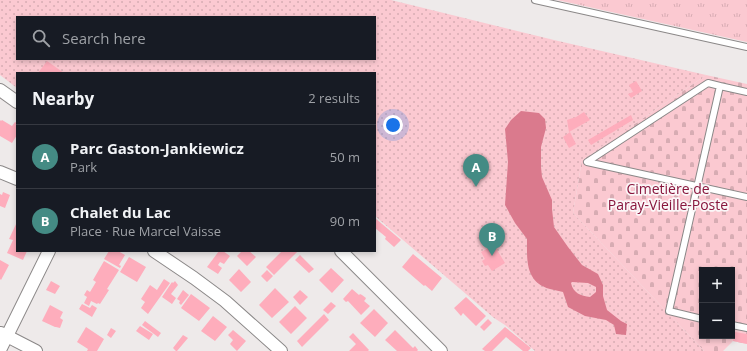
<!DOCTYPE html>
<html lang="en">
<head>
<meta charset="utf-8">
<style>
	:root { --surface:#171b24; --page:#20242c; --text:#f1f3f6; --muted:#9ea1a6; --line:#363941; --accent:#448b84 }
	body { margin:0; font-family:"Open Sans",sans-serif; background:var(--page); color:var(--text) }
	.controls { position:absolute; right:12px; bottom:12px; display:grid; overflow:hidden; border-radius:0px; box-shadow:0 2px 6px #0003 }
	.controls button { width:36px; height:36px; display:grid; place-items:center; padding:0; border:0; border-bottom:1px solid var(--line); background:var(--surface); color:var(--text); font:20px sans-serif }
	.you { position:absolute; left:393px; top:125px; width:14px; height:14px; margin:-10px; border:3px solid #fff; border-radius:50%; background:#1a73e8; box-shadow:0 0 0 6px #1a73e833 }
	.badge { display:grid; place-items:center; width:26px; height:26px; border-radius:50%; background:var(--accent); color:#fff; font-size:13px; font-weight:700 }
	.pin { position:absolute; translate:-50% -33px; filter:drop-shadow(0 1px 2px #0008) }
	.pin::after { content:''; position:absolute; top:21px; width:14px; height:12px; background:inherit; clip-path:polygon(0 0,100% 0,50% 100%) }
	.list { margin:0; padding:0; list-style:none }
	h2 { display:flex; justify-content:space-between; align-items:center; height:52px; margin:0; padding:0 16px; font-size:17px }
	h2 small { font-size:13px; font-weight:400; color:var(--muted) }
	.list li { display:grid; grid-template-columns:26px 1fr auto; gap:12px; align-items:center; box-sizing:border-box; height:64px; padding:0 16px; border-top:1px solid var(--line) }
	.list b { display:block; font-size:15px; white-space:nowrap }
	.list p { margin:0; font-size:13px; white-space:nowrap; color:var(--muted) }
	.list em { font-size:13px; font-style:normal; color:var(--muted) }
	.icon { flex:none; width:22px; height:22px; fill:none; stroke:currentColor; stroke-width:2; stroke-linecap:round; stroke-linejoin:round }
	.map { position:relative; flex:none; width:747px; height:351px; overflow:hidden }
	.search { position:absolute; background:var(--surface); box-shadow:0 2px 6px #0003; left:16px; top:16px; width:360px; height:44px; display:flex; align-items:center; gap:10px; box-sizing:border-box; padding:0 14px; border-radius:0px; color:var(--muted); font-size:15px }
	.panel { position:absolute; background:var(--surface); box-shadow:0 2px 6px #0003; left:16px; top:72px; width:360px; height:180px; border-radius:0px }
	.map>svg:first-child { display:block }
	.grass { fill:url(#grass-tufts) }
	.cemetery { fill:url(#cemetery-stones); fill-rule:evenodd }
	.park { fill:url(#park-dots); fill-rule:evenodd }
	.water { fill:#da7a8d; fill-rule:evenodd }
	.building { fill:#feadbc }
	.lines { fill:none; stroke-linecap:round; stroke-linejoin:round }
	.service-casing { stroke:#8b8888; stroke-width:8 }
	.minor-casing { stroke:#8b8888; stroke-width:14 }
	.service { stroke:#fff; stroke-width:6 }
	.minor { stroke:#fff; stroke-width:12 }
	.labels { text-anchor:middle; stroke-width:3.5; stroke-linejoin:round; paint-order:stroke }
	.park-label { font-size:14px; fill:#88153c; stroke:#fbf7f8 }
</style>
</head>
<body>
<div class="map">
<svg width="747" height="351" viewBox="0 0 747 351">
	<defs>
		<pattern id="grass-tufts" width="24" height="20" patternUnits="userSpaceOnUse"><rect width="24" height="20" fill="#fbc9d1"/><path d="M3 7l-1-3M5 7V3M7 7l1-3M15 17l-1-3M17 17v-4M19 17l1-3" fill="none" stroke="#d7acb3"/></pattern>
		<pattern id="cemetery-stones" width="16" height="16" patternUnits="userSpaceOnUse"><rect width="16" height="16" fill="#fbc9d1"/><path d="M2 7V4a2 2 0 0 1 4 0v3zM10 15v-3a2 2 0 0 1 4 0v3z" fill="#d7acb3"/></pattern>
		<pattern id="park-dots" width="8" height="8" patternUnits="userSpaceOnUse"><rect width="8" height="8" fill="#fbc9d1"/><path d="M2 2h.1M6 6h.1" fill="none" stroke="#d7acb3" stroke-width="1.8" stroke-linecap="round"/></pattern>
	</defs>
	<rect width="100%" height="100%" fill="#eeeaea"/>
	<path class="grass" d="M557 0H747V42Z"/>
	<path class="cemetery" d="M706 75 747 84V344L733 341 723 351H704L573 213 582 160ZM702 270H732V336H702Z"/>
	<path class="park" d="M0 0H391L554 40 706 75 582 160 573 213 704 351H535L505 325 494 318 375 216V73H17V88L0 75ZM17 17H375V59H17Z"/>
	<path class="water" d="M521 111 539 113 545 119 546 128 541 147V167L542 177 552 200V209L554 227 568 247 582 265 598 274 603 285V296L607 310 621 321 627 324 626 335 616 334 614 325 606 320 585 316 568 307 563 292C559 291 554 290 550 289 525 282 527 260 527 239L515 223 505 205 508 162 505 129 511 120ZM572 282 588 283 596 287V292L590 297C581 296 573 293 571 283Z"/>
	<path class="building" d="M47 61 64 73H38Z
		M636 81 642 91 631 98 628 94 633 92 629 85Z
		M584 112 590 120 569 132 567 120 576 117Z
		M631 115 633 120 591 145 588 140Z
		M0 120 1 121 2 120 12 126 15 122 17 123V135L12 143 0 136Z
		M570 132 576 144 569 148 563 137Z
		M3 192 10 195 5 208 0 206V194L2 195Z
		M375 218 401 240 394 247 385 239 386 237 375 228Z
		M17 222V251H27L23 260 7 253 13 240 9 239Z
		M494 245 505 263 492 271 488 265 485 266 482 261 485 259 481 252Z
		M109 251H118L125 255 119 265 121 266 120 268 104 259Z
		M219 251H223L230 256 224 264 220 262 218 265 222 268 218 274 207 267Z
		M240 251H249L256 257 247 266 237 256 241 252Z
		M282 251H298L274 275 266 267Z
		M413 254 442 278 432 291 425 285 424 286 402 267Z
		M300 255 314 269 309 273 295 260Z
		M129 257 146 267 137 282 120 272Z
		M0 260 9 265 1 280 0 279Z
		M104 261 119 270 107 289 109 290 100 304 98 303 97 304 91 301 89 306 84 303 87 297 84 295 87 290 90 292 96 282 93 280Z
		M331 268 344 280 332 293 319 280Z
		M239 269 251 282 241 292 229 280Z
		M267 270 273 276 267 282 261 276Z
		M164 279 170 283 148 314 141 308 145 302 141 299 150 285 157 290Z
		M51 281 60 286 55 294 46 290Z
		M175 281 178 285 171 294 176 298 172 304 162 297 172 282 173 283Z
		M275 288 289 302 272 318 259 305Z
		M352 289 359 295 360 294 362 295 366 298 365 300 364 301 370 306 361 315 348 301 346 302 343 299Z
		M183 290 189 295 181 305 179 303 180 301 177 299Z
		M300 290 308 297 300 305 293 297Z
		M191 294 210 308 199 321 181 308Z
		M466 297 486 316 476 326 463 313 461 316 454 308Z
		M331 302 336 306 328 314 323 310Z
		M82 304 90 308 92 305 97 308 92 317 79 309Z
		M50 305 63 312 60 318 63 320 60 328 56 327H55L42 321Z
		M295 306 307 318 291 334 279 322Z
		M374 309 388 323 375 337 360 323Z
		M324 314 329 320 302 347 297 341Z
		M213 316 227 327 215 341 201 331Z
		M488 319 492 323 484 331 480 327Z
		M145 321 161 333 158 337 142 325Z
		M140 326 153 334 149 340 136 331Z
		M86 327 104 339 97 351H87L88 349 77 342Z
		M505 327 531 348 528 351H523L506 337 492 351H485L482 349Z
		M111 328 116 331 111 338 107 335Z
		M233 330 246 341 237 351 230 344 233 340 228 335Z
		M395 330 413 348 415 346 418 350 417 351H397L385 340Z
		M735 332 747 334V344L733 341Z
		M353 333 369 350 368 351H349L356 344 349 337Z
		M183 335 188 338 177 351H176L173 348Z"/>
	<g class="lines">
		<g class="service-casing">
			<path id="service" d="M535 0 747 47
				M720 86 708 83 587 162 747 197
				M702 319 669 311 720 86 747 92
				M732 325 747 328"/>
		</g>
		<g class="minor-casing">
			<path id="minor" d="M0 90 17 102
				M0 172 17 179
				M154 251 194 278 225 301 281 351
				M341 251 441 351
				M1 333 36 351
				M0 350 49 251"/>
		</g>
		<use href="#service" class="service"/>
		<use href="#minor" class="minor"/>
	</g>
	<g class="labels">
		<g class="park-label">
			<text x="668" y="194">Cimetière de<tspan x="668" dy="16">Paray-Vieille-Poste</tspan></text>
		</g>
	</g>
</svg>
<div class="controls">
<button>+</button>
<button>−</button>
</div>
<div class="you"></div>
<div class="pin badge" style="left:476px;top:187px">A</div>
<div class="pin badge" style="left:492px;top:256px">B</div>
<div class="search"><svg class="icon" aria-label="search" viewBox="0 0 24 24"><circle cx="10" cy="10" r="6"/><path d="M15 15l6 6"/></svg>Search here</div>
<section class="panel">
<h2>Nearby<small>2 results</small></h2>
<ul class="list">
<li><span class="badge">A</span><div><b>Parc Gaston-Jankiewicz</b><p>Park</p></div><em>50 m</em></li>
<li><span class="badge">B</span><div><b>Chalet du Lac</b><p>Place · Rue Marcel Vaisse</p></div><em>90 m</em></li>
</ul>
</section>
</div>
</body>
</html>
